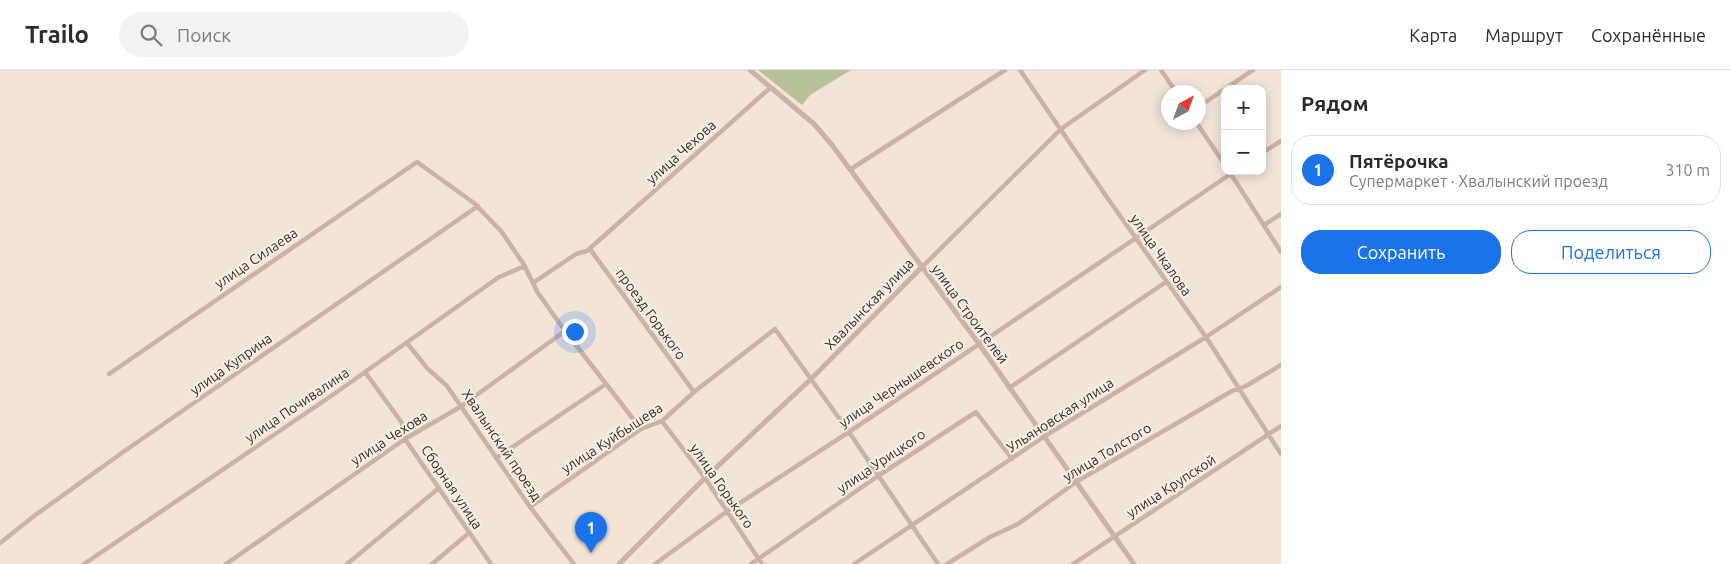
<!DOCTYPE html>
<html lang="ru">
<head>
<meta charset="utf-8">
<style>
	:root { --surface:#fff; --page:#f2f2f3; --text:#2b2b33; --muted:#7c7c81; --line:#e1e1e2; --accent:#1a73e8 }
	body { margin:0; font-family:Ubuntu,sans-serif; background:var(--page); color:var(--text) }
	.controls { position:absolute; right:15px; top:15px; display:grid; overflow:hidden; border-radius:10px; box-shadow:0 2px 12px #0003 }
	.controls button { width:45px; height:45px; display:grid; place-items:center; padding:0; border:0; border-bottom:1px solid var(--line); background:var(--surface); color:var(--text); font:25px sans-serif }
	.compass { position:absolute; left:1161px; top:15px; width:45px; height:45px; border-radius:50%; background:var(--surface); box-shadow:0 2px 12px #0003; rotate:41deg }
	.you { position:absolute; left:574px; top:261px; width:18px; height:18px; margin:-12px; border:4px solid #fff; border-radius:50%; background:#1a73e8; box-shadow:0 0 0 8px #1a73e833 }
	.badge { display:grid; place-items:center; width:32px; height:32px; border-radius:50%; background:var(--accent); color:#fff; font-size:16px; font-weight:700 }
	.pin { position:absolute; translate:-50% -41px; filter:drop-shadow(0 1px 2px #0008) }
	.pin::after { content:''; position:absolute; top:26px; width:18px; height:15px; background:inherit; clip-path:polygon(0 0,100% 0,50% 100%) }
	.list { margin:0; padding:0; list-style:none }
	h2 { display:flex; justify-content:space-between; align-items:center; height:65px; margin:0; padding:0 20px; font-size:21px }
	h2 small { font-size:16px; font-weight:400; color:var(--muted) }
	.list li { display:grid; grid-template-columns:32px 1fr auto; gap:15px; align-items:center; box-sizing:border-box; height:70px; margin:0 10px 10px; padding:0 10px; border:1px solid var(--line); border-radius:20px }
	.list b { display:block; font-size:19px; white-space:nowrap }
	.list p { margin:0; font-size:16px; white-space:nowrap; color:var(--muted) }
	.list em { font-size:16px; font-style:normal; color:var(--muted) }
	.actions { display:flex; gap:10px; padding:15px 20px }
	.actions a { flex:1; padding:11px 0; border:1px solid var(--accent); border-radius:20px; text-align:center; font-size:18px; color:var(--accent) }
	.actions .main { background:var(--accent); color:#fff }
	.icon { flex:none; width:28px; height:28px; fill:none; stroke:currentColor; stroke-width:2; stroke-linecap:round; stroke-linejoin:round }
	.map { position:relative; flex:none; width:1281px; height:494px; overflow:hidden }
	header { display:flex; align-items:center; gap:30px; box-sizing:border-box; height:70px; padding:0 25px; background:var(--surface); border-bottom:1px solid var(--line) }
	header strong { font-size:24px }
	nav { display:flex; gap:28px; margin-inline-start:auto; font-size:18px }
	.search { width:350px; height:45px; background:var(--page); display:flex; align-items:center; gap:12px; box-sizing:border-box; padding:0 18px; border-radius:28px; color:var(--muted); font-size:19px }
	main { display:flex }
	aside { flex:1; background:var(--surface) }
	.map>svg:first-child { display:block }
	.green { fill:#b7c298 }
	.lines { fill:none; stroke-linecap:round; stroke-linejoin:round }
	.minor { stroke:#cbb2a4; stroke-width:4.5 }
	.tertiary { stroke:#cbb2a4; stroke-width:5 }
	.labels { text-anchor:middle; stroke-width:4; stroke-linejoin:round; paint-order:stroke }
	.street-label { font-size:14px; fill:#362a26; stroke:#faefe5 }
</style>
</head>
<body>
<header>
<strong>Trailo</strong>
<div class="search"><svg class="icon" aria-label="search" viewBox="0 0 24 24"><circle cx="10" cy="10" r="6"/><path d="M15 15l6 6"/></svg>Поиск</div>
<nav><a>Карта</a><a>Маршрут</a><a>Сохранённые</a></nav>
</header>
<main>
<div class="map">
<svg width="1281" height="494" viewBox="0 0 1281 494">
	<rect width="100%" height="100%" fill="#f3e4d8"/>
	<path class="green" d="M758 0H851L810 25 802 35Z"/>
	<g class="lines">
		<path class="minor" d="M1020 0 1106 126 1206 267 1281 384
			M1161 0 1176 22
			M1225 19 1253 0
			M1198 37 1225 19
			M1196 52 1225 95
			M1262 83 1281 71
			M851 99 1005 0
			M1229 101 1281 182
			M1264 155 1281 144
			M590 179 694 322
			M922 197 1061 59 1145 0
			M533 213 576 184 587 181 770 18
			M407 273 427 298 447 316 530 437 574 494
			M365 302 402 353 405 369 491 494
			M109 304 417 92 474 133 501 161 523 193 538 223 565 261 641 359
			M1009 318 1166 212
			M662 351 705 408 762 494
			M496 388 606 314
			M530 437 641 359 662 351 694 322 775 259 849 362 938 494
			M0 473 34 446 126 380 478 136
			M84 494 334 324 499 207 525 196
			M226 494 405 369 460 337 565 261
			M347 494 439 418
			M432 494 469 463
			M655 494 726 442 849 362 1235 101
			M751 494 878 406 976 342 1012 389
			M854 494 1045 366 1206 267 1281 217
			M947 494 990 467 1018 454 1076 412 1232 321 1246 316 1281 295
			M1073 494 1281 356"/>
		<path class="tertiary" d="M750 0 814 54 832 75 979 274 1134 494
			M619 494 705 408 811 309 922 197"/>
	</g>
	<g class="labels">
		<g class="street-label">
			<text transform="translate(681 82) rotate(-42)" y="5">улица Чехова</text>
			<text transform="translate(1161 185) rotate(55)" y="5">улица Чкалова</text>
			<text transform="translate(256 188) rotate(-34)" y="5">улица Силаева</text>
			<text transform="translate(869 234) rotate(-46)" y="5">Хвалынская улица</text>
			<text transform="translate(651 244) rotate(54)" y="5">проезд Горького</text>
			<text transform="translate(970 244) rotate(54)" y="5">улица Строителей</text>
			<text transform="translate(231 294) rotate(-35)" y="5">улица Куприна</text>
			<text transform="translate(901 313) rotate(-34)" y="5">улица Чернышевского</text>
			<text transform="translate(297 335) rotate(-34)" y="5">улица Почивалина</text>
			<text transform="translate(1060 345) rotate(-33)" y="5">Ульяновская улица</text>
			<text transform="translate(389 368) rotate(-33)" y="5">улица Чехова</text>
			<text transform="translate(612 368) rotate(-33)" y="5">улица Куйбышева</text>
			<text transform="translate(502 375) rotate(56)" y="5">Хвалынский проезд</text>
			<text transform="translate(1107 382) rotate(-31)" y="5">улица Толстого</text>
			<text transform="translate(881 391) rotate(-34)" y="5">улица Урицкого</text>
			<text transform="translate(722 416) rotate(55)" y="5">улица Горького</text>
			<text transform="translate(1171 416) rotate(-33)" y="5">улица Крупской</text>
			<text transform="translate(452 417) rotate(56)" y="5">Сборная улица</text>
		</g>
	</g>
</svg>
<div class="controls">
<button>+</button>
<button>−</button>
</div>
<svg class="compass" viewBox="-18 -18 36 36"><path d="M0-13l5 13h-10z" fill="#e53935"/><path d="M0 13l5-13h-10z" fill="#7c7c81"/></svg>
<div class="you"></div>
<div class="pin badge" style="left:591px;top:483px">1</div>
</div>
<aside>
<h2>Рядом<small></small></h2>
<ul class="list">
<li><span class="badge">1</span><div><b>Пятёрочка</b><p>Супермаркет · Хвалынский проезд</p></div><em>310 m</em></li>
</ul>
<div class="actions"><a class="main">Сохранить</a><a>Поделиться</a></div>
</aside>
</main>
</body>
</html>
